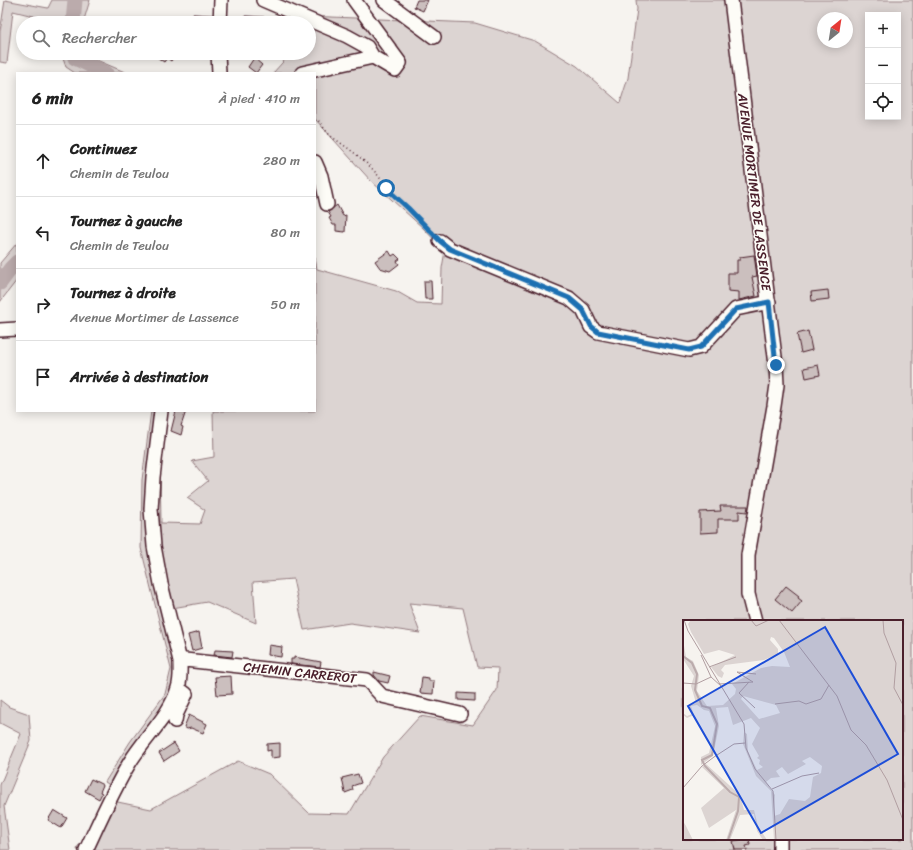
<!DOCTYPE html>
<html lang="fr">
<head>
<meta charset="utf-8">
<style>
	:root { --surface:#fff; --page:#f6f6f6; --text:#222; --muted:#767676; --line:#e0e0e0 }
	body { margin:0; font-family:Sriracha,sans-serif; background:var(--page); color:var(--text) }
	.controls { position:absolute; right:12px; top:12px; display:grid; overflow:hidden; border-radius:0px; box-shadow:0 2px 10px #0003 }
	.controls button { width:36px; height:36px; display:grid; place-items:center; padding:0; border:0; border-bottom:1px solid var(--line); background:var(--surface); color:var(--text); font:20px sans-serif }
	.compass { position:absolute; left:817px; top:12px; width:36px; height:36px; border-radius:50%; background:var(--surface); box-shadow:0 2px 10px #0003; rotate:30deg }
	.stop { position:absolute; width:12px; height:12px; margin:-9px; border:3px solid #1f6fb2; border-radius:50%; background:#fff }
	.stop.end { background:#1f6fb2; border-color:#fff; box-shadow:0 1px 4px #0008 }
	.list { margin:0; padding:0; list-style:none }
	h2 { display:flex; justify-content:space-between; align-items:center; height:52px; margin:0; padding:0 16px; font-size:17px }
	h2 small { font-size:13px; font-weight:400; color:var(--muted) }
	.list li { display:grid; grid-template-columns:26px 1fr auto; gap:12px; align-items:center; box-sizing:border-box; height:72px; padding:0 16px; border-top:1px solid var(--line) }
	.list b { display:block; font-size:15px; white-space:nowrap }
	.list p { margin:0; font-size:13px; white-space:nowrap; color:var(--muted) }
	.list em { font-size:13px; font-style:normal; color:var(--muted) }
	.icon { flex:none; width:22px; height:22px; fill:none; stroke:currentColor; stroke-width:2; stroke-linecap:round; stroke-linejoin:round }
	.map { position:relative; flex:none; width:913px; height:850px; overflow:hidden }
	.search { position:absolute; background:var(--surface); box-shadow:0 2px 10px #0003; left:16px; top:16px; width:300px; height:44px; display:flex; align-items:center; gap:10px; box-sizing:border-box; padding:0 14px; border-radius:22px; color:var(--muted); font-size:15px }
	.panel { position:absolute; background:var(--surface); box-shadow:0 2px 10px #0003; left:16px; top:72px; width:300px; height:340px; border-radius:0px }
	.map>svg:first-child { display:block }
	.green { fill:#dcd4d2; stroke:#937a7e; fill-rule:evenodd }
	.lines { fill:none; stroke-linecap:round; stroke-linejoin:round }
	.river { stroke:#bbabac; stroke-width:15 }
	.building { fill:#cbbfbe; stroke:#4a1f2b }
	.minor-casing { stroke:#4a1f2b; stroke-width:16 }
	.path { stroke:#4a1f2b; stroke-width:1.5; stroke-dasharray:1 3; stroke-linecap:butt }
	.minor { stroke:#fdfcf7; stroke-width:13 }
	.route { stroke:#1f6fb2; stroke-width:5 }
	.labels { text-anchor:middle; stroke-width:3; stroke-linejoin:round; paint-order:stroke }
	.street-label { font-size:13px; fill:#4a1f2b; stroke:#fdfcf7 }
	.inset-river { fill:none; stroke:#bbabac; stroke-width:2 }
	.inset-road { fill:none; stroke:#b19ea1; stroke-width:1 }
	.view { fill:#1d4ed8; fill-opacity:0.15; stroke:#1d4ed8; stroke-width:2 }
	.inset-edge { fill:none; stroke:#4a1f2b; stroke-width:2 }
</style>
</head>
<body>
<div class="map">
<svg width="913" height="850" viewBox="0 0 913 850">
	<rect width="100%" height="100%" fill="#f6f3ef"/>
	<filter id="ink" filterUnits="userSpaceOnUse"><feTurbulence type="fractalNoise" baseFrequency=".025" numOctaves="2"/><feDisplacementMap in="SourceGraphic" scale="8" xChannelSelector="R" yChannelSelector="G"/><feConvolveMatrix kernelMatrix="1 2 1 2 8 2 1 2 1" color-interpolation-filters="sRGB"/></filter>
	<g filter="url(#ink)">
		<path class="green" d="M5 0 48 8 52 0H90L83 23H51L50 20 13 11 7 63 0 62V32Z
			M636 0H913V850H77L78 846 83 843 111 786 105 782 130 742 165 694 171 669 141 548 142 480 151 411H166L160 465 161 523 200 524 205 510 187 498 208 481 192 461 214 457 213 411H315V257L317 269 396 291 417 303 441 304 442 268 445 251 423 228 371 181 315 119V73H273L291 53H309V23H285L283 15 475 23 535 41 577 66 620 103 628 78 637 9ZM868 15H898V117H868ZM823 18H847V42H823ZM293 579 304 630 350 623 420 633 409 603 463 608 477 667 498 668 497 690 473 725 420 716 383 757 349 814 309 813 269 774 238 761 151 809 113 801 129 770 185 674 172 608 207 602 256 623 253 582ZM684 621H902V839H684Z
			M61 53H90L92 58 127 73H75L66 67Z
			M17 243V280L0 302V263Z
			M0 700 9 707 29 714 31 741 4 806 10 850H0V785L21 734 0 723Z"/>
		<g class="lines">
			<path class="river" d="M73 23 75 0
				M74 53 75 58 106 73
				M0 283 11 268 17 262"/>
		</g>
		<path class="building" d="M417 0H428L423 11 414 7Z
			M193 14 212 15V23H193Z
			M245 16 264 17V23H244Z
			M151 53H176L171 61 167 58 164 62Z
			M254 58 262 65 256 73 248 67Z
			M337 205 343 216 346 215 345 232 336 231V225H333L329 218 331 217 328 212Z
			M389 251 392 256 395 254 400 259 397 261 399 264 390 271 380 268 375 261Z
			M754 255 757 276 752 277 756 296 739 300V292L728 291V273H737V260H740V257Z
			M424 281H431L432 299H425Z
			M828 290 829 299 812 301 811 292Z
			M808 331 812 350 801 353 797 334Z
			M818 365 820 375 806 378 804 368Z
			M176 411H186L181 426 183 427 181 435 171 431Z
			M720 506H748L747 512 739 511V519H718V532L700 533V512L721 511Z
			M786 586 799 596 798 598 802 601 792 613 775 599Z
			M199 632 202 648 192 651 188 635Z
			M269 645 282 647 281 657 268 655Z
			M215 650 233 651 232 657 214 655Z
			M294 657 321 662 320 667 291 664V659H294Z
			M374 672 390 676 388 683 379 681 374 675Z
			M231 676 232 694 217 695 215 677Z
			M422 677 429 678V681H434L433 694 420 693Z
			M458 693 475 694V701L458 700Z
			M189 715 207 724 203 733 191 728 187 729 184 727Z
			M174 743 179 751 164 761 159 753Z
			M280 743V757L271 758V750L267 751V744Z
			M358 774 361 783 352 786 353 790 345 793 342 778Z
			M91 779 103 785 100 792 102 793 99 799 85 791Z
			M54 810 67 818 61 828 48 820Z
			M744 839H749L750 845 746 846 747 850H735L733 841Z"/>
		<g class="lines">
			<g class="minor-casing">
				<path id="minor" d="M263 0 347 36 367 47 373 57 395 70 400 63 354 0
					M384 0 434 37
					M731 0 776 365 777 385 774 406 748 555V594L755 621
					M220 23 221 0
					M218 53 219 73
					M302 73 373 57
					M315 162 321 176 327 204
					M440 241 450 249 569 298 583 310 591 327 598 332 689 350 701 347 736 309 769 302
					M0 330 17 329
					M180 661 185 660 367 680 382 696 460 714
					M175 721 176 715 186 694 178 688
					M780 839V850
					M86 850C100 820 113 790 130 762 145 737 170 716 178 688 181 679 180 670 180 661L161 584 154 546 151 509 153 477 161 411"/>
			</g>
			<path class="path" d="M315 120H318C322 125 327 133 332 137 352 151 375 166 386 188L434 233"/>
			<use href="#minor" class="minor"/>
		</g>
	</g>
	<g class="lines" filter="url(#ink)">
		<path class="route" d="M386 188 408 208 440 241 450 249 569 298 583 310 591 326 598 332 689 350 701 347 736 309 769 302 776 365"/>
	</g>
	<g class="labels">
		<g class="street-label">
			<text transform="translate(755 192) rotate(83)" y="5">AVENUE MORTIMER DE LASSENCE</text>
			<text transform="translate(300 672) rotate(6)" y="5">CHEMIN CARREROT</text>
		</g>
	</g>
	<g transform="translate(683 620)">
		<rect width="220" height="220" fill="#f6f3ef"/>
		<path d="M8 0H220V220H91L88 171 73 156 60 124 61 112 64 114 65 131 74 150 80 147 76 144 77 140 74 138 76 136 69 124 77 108 68 98 50 105 45 87 33 88 36 106 30 136 18 145V137L26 133 32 106 26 91 21 90 14 85 8 86 11 95 4 98 0 95V93L4 96 9 94 6 85 13 83 8 66 11 56 0 39V20L3 37 10 41 16 55 14 71 24 86 40 85 52 74 53 69 49 64 78 48 89 46 107 47 101 32 91 18 88 17 87 20 95 29V34L81 40 42 45 38 50 41 53 39 58 35 56 28 47 52 35 36 30 21 34 8 12 5 4ZM60 76 93 85 97 93 76 99 58 79ZM127 137 139 146 138 153 130 157 127 177 122 181 106 179 97 194 91 196 92 175 83 162 88 158 97 157 93 151 99 147 105 154 123 144 119 141ZM23 144 57 175 61 190H71L75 206 84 220H80L74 211 71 194 57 195 47 220H43L53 190 26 208 18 188 41 168 19 147ZM0 201 3 206 10 220H0Z" fill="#dcd4d2" fill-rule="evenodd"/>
		<path class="inset-river" d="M0 36 9 43 14 54 12 70 19 86 27 88 34 104 29 135 19 140 22 146 47 172 56 177 55 191 45 220"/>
		<path class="inset-road" d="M1 0 5 11 61 104 63 128 72 149 90 171 93 220M68 0 73 6 86 0M96 0 154 76 168 110 183 125 204 160 220 200M200 0 201 13 213 43 211 68 220 85M26 47 53 37M28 57 38 66M66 62 56 73 72 88M0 63 13 64 28 57 18 35M36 64 70 62 54 52 73 54M92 84 116 81 123 84 138 79 146 65M0 168 19 146 31 137 51 124 62 123M89 169 119 156 136 153"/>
		<path class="view" d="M142 7 215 134 78 213 5 86Z"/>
		<rect width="220" height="220" class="inset-edge"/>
	</g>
</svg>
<div class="controls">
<button>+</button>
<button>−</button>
<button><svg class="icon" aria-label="locate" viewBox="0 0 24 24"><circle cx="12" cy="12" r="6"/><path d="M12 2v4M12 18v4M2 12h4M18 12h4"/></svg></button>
</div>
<svg class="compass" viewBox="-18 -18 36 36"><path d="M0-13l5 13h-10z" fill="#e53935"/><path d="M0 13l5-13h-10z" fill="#767676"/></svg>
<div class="stop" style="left:386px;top:188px"></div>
<div class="stop end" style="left:776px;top:365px"></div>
<div class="search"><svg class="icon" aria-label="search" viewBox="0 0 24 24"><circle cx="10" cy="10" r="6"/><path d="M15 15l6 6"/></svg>Rechercher</div>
<section class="panel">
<h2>6 min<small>À pied · 410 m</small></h2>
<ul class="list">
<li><svg class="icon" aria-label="ahead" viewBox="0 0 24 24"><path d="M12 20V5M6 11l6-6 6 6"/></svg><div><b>Continuez</b><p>Chemin de Teulou</p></div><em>280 m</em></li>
<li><svg class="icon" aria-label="left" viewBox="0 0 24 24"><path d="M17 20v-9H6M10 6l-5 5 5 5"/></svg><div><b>Tournez à gauche</b><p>Chemin de Teulou</p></div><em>80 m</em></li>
<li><svg class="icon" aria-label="right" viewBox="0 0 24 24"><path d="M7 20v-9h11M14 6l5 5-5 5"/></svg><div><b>Tournez à droite</b><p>Avenue Mortimer de Lassence</p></div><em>50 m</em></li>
<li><svg class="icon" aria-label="arrive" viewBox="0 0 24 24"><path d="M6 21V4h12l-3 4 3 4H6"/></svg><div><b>Arrivée à destination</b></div></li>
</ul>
</section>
</div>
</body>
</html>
